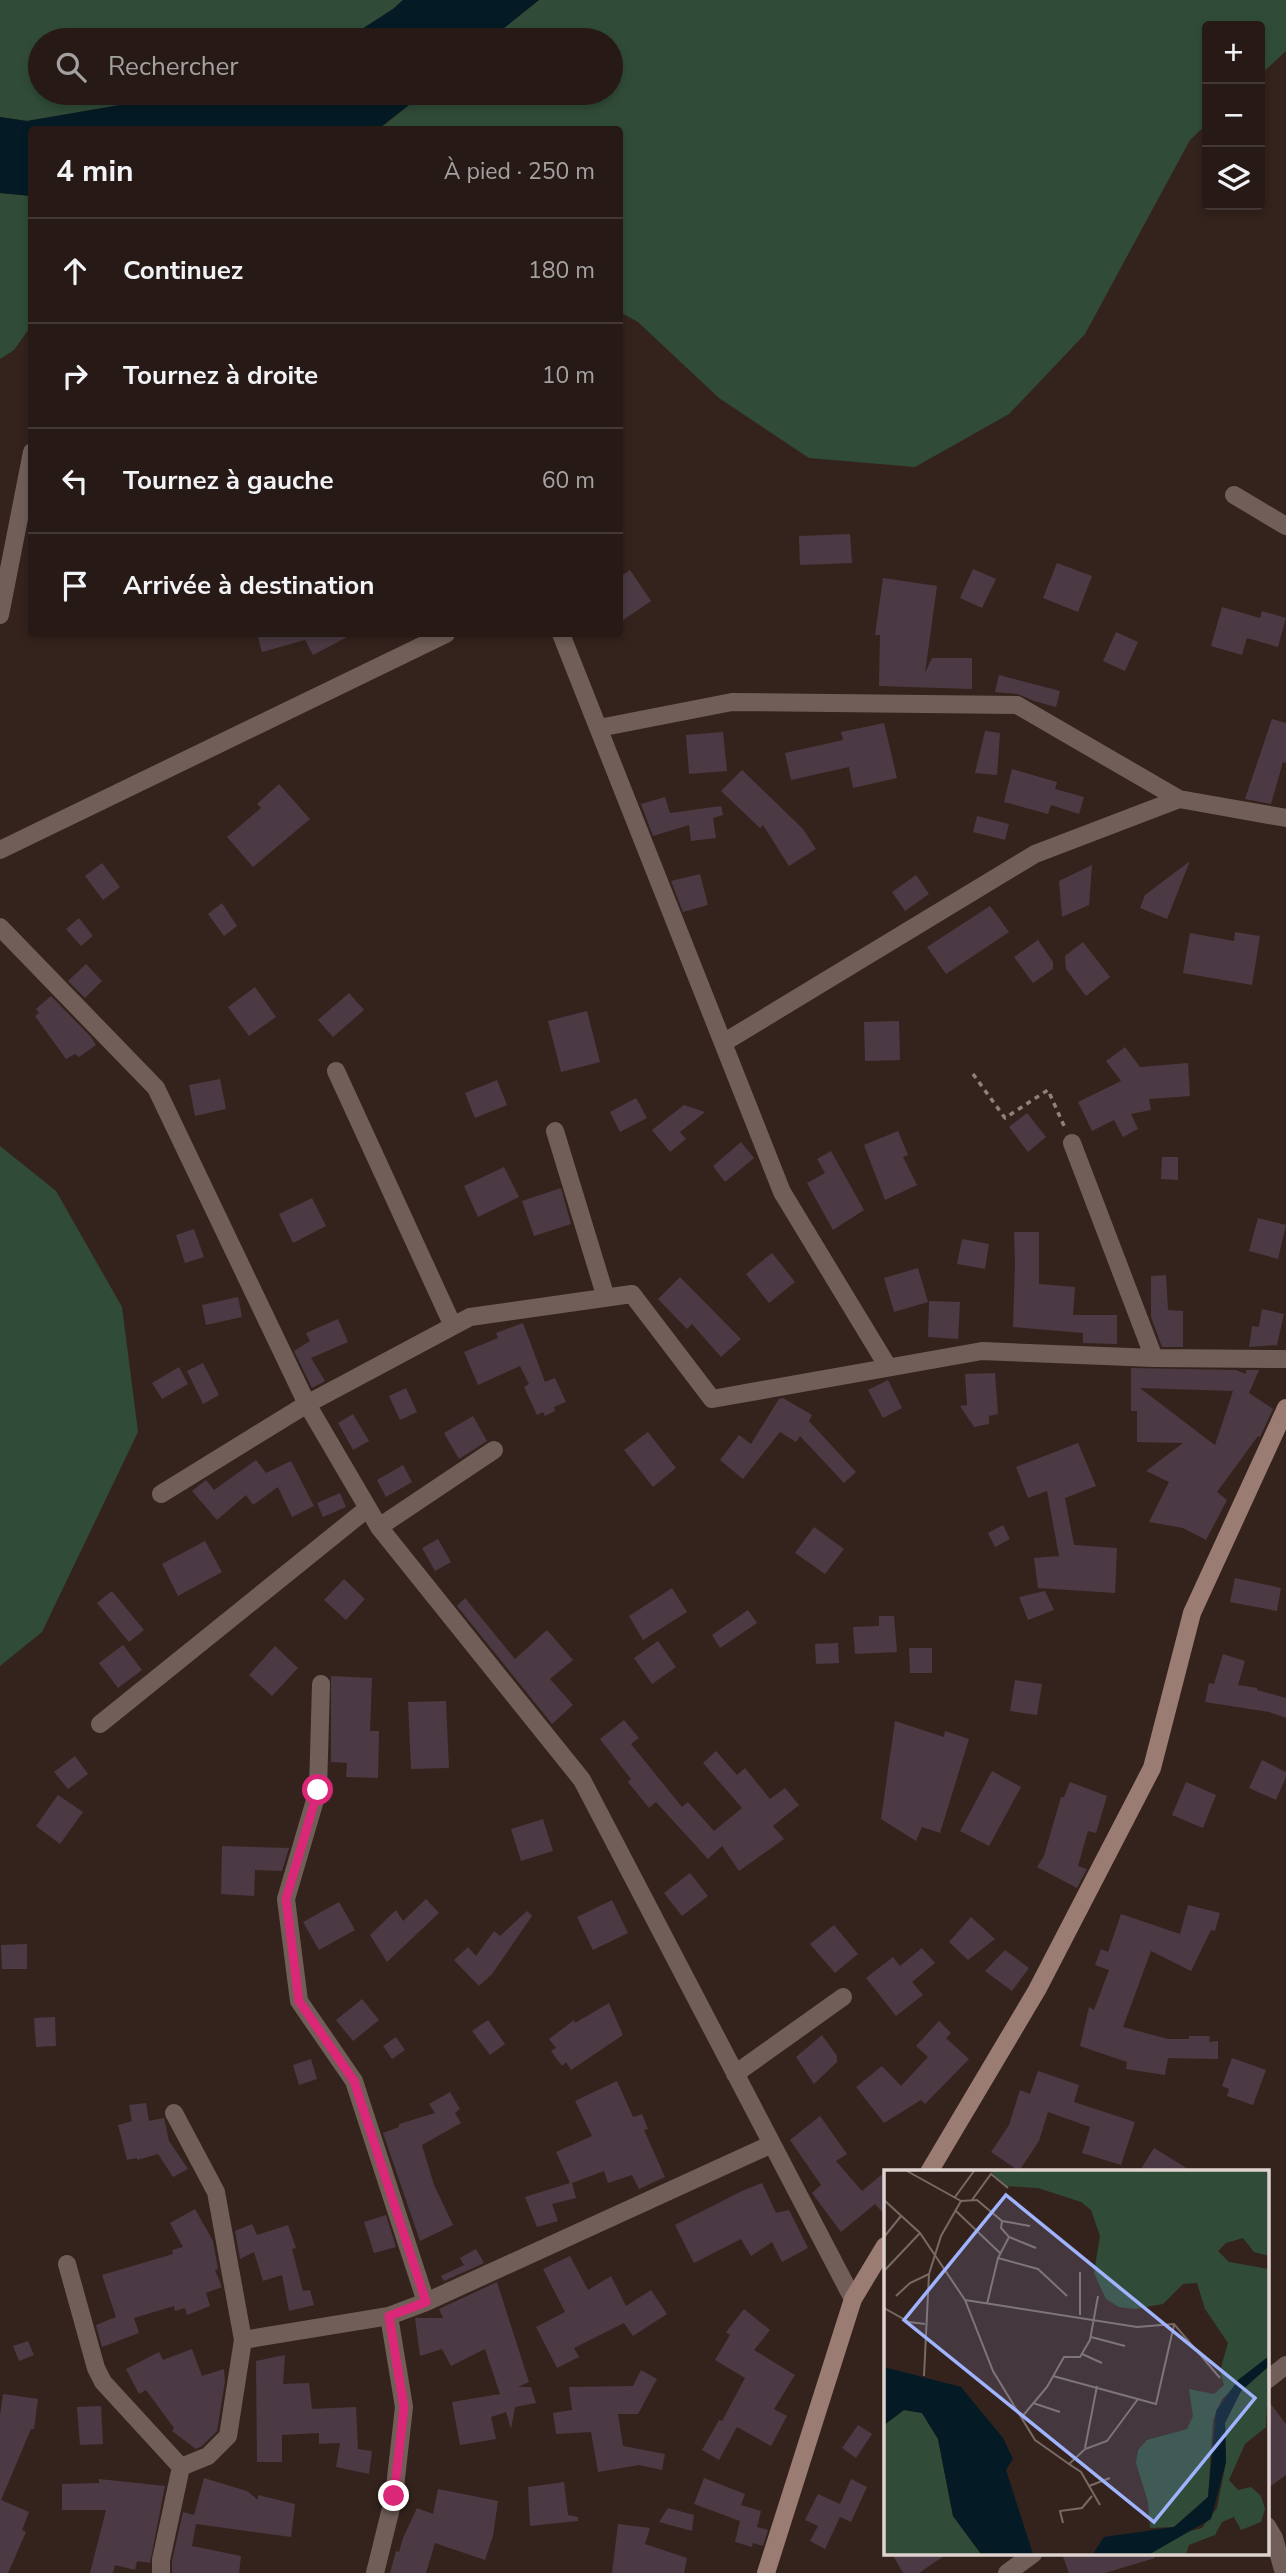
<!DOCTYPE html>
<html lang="fr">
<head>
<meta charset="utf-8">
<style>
	:root { --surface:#271a16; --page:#332723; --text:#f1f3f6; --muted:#a4a1a1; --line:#433835 }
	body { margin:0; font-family:"Nunito Sans",sans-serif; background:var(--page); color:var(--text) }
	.controls { position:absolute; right:21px; top:21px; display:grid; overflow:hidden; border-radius:7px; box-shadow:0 4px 10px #0003 }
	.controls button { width:63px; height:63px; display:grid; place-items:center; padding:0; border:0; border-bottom:2px solid var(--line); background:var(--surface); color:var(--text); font:35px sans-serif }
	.stop { position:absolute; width:21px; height:21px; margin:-16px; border:5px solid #db2777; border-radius:50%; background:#fff }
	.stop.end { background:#db2777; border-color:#fff; box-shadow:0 2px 7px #0008 }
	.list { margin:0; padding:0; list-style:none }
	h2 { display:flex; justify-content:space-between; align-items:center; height:91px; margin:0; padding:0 28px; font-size:30px }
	h2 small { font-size:23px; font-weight:400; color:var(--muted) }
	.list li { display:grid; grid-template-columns:46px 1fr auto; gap:21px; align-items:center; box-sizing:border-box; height:105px; padding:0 28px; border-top:2px solid var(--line) }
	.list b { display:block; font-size:26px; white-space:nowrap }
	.list em { font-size:23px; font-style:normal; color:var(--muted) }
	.icon { flex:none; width:38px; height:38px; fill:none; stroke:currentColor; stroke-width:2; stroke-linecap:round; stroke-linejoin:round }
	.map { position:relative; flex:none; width:1286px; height:2573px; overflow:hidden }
	.search { position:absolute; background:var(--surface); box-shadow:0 4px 10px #0003; left:28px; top:28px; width:595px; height:77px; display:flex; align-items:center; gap:18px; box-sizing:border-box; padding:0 24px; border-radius:38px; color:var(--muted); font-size:26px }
	.panel { position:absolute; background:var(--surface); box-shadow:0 4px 10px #0003; left:28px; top:126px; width:595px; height:511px; border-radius:7px }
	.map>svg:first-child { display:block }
	.green { fill:#304c38 }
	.water { fill:#041b25 }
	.building { fill:#4b3a43; fill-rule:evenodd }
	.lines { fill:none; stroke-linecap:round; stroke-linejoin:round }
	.path { stroke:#8f817c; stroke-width:3.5; stroke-dasharray:5 5; stroke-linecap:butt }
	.minor { stroke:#715e58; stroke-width:18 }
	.secondary { stroke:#9b7c72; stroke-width:18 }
	.route { stroke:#db2777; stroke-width:9 }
	.inset-road { fill:none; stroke:#786964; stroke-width:2 }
	.view { fill:#a0b3fd; fill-opacity:0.15; stroke:#a0b3fd; stroke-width:3.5 }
	.inset-edge { fill:none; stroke:#dfd3cf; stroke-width:3.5 }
</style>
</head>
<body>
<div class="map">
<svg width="1286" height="2573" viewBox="0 0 1286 2573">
	<rect width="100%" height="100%" fill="#34231d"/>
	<path class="green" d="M0 0H403L393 9 345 40H40V93H190L27 121 0 117Z
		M539 0H1286V51L1260 75V26H1207V124L1190 140 1085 334 1009 414 915 467 809 458 719 398 638 322 620 312V130H378L424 93H611V40H489Z
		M0 193 32 196 31 326 14 350 0 359Z
		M0 1146 56 1191 122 1307 138 1432 42 1632 0 1666Z"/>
	<path class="water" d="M403 0H539L489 40H345L393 9Z
		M190 93H424L378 129 32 130 31 196 0 193V117L27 121Z"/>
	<path class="building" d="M850 534 852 563 800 565 799 536Z
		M1057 563 1092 576 1078 612 1043 598Z
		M973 569 996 579 982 608 960 598Z
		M630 570 651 601 620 622V577Z
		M883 578 937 586 925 673 932 658H972V689L879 686 880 635H875Z
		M1222 607 1260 618 1262 611 1286 618 1278 647 1247 638 1242 655 1211 646Z
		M1116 632 1138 642 1125 671 1103 661Z
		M257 634H353L313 655 305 640 262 652Z
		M999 675 1060 691 1056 707 1034 701 1018 694 995 692Z
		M1272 719 1286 723V763L1283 762 1271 804 1245 799Z
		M884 723 897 778 853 788 849 767 791 780 785 753 843 740 841 732Z
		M985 731 1000 733 997 775 975 773Z
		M723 732 727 771 689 774 686 735Z
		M1012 769 1057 782 1055 789 1084 797 1079 814 1051 805 1048 814 1004 802Z
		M742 770 803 829 816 849 789 866 763 825 760 828 721 791Z
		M279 784 310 819 253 867 227 837 261 808 257 804Z
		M665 797 670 813 721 806 723 815 713 818 716 838 691 841 689 825 653 836 641 804Z
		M977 816 1009 824 1005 840 973 832Z
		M1190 861 1167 919 1140 908 1145 895Z
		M102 863 120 887 103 900 85 876Z
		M1092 865 1089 905 1062 917 1059 881Z
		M700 874 708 905 683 912 671 881Z
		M916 875 929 894 905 911 892 892Z
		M222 903 237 926 224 936 208 914Z
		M990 906 1009 932 946 974 927 947Z
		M79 918 93 936 81 946 66 929Z
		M1235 932 1260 936 1252 985 1183 973 1190 933 1234 941Z
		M1038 940 1053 962V969L1033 983 1014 957Z
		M1083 942 1110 977 1086 996 1066 969 1065 956Z
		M86 964 102 981 85 998 68 981Z
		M255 987 276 1017 249 1036 228 1007Z
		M349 993 364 1010 333 1037 318 1020Z
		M51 996 91 1037 96 1045 79 1057 75 1054 66 1059 35 1016 39 1013 36 1009Z
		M587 1011 600 1062 561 1072 548 1021Z
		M899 1021 900 1060 865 1061 864 1022Z
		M1125 1047 1140 1067 1188 1063 1190 1096 1149 1099 1151 1110 1131 1114 1138 1129 1123 1137 1114 1120 1092 1131 1078 1102 1121 1081 1106 1061Z
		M220 1079 226 1109 195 1116 189 1085Z
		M497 1080 507 1105 475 1118 465 1093Z
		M636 1098 647 1118 620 1132 610 1112Z
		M684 1105 705 1112 680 1132 686 1139 670 1152 652 1130Z
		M1027 1113 1046 1137 1028 1152 1009 1127Z
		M898 1131 908 1155 903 1157 917 1185 885 1200 864 1145Z
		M741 1142 754 1158 725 1182 713 1166Z
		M831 1151 864 1210 833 1230 807 1183 825 1173 817 1159Z
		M1162 1157H1178V1180L1161 1179Z
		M504 1167 519 1197 478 1217 464 1186Z
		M561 1188 571 1224 534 1236 522 1201Z
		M312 1198 326 1226 293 1243 279 1214Z
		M1258 1218 1286 1225 1278 1259 1249 1251Z
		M194 1229 204 1257 185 1263 176 1235Z
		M1014 1232H1039V1284L1075 1287 1073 1315H1117V1344L1083 1343V1333L1013 1327 1015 1263Z
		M962 1239 989 1244 985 1269 957 1264Z
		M772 1253 795 1282 769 1303 746 1274Z
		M918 1268 928 1302 894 1312 884 1278Z
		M1166 1275 1168 1310 1183 1311V1347H1162L1151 1317V1276Z
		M680 1277 741 1339 721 1357 692 1324 687 1329 658 1299Z
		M238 1297 242 1317 206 1325 202 1305Z
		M929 1301 960 1302 958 1339 928 1337Z
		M1262 1309 1284 1314 1277 1345 1249 1347 1252 1326 1259 1327Z
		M338 1319 348 1342 311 1358 325 1381 312 1388 294 1351 310 1341 306 1333Z
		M523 1323 545 1382 555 1378 566 1402 554 1407 555 1411 545 1416 543 1412 537 1415 524 1387 529 1384 520 1366 478 1385 464 1352 498 1338 496 1333Z
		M203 1363 219 1395 203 1404 187 1371Z
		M179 1367 188 1384 162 1399 152 1383Z
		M1131 1368 1236 1370 1246 1374V1370H1259L1249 1393 1273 1409 1260 1437 1258 1436 1217 1492 1227 1500 1206 1540 1183 1528 1149 1522 1169 1482 1146 1471 1183 1443 1137 1442V1411H1131ZM1140 1388 1233 1391 1215 1445 1212 1443Z
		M995 1373 998 1414 989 1416V1424L974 1427 960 1406 967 1405 965 1374Z
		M888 1380 902 1408 883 1418 868 1390Z
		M406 1388 417 1412 400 1420 389 1396Z
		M783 1398 812 1415 809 1421 856 1472 844 1483 800 1436 796 1442 780 1432 743 1479 720 1460 739 1435 751 1444 779 1399Z
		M353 1414 369 1441 353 1450 338 1423Z
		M473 1416 487 1441 459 1459 444 1433Z
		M648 1432 676 1468 653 1487 624 1450Z
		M1078 1443 1096 1486 1065 1498 1074 1545 1117 1548 1115 1593 1038 1588 1034 1558 1059 1556 1047 1491 1028 1498 1016 1467Z
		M256 1460 266 1473 291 1461 314 1506 292 1517 278 1487 253 1505 246 1495 217 1520 192 1491 206 1480 214 1490Z
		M403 1465 412 1482 386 1497 377 1480Z
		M340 1493 346 1507 323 1517 317 1503Z
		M1003 1525 1010 1539 995 1547 988 1533Z
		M814 1527 844 1549 825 1574 795 1553Z
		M438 1539 451 1562 435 1571 422 1548Z
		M205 1541 222 1572 178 1596 162 1564Z
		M1235 1578 1281 1588 1277 1611 1230 1602Z
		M344 1579 365 1599 346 1620 324 1600Z
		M672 1588 687 1612 643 1640 629 1616Z
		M112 1591 144 1630 129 1642 97 1603Z
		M1045 1591 1054 1610 1028 1620 1019 1597Z
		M465 1598 515 1659 547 1630 573 1660 550 1679 573 1705 552 1724 457 1606Z
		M748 1610 757 1623 720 1648 712 1635Z
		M879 1616H894L897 1652 855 1654 853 1627 879 1626Z
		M658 1641 676 1667 652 1684 634 1658Z
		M838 1643 839 1663 816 1664 815 1644Z
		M123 1645 142 1670 118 1688 99 1663Z
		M275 1646 298 1668 272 1696 249 1675Z
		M909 1648H932V1673H910Z
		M1223 1654 1245 1661 1238 1685 1257 1688V1690L1286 1698V1718L1269 1712 1205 1702 1209 1683 1214 1684Z
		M331 1676 372 1678 370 1731H379L378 1778 346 1777 347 1763 331 1762Z
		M1015 1680 1042 1684 1037 1715 1010 1711Z
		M446 1701 449 1768 411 1769 408 1702Z
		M624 1720 639 1738 631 1744 682 1807 688 1802 714 1831 742 1808 703 1763 716 1751 737 1775 745 1768 770 1799 785 1788 799 1805 773 1826 784 1839 739 1871 722 1846 708 1859 656 1802 649 1808 628 1782 631 1779 600 1739Z
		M895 1721 944 1737 945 1731 969 1739 940 1833 922 1827 916 1841 881 1819Z
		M75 1756 88 1774 68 1789 54 1772Z
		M1262 1760 1286 1772V1777L1276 1800 1249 1788Z
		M992 1771 1021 1787 989 1846 960 1831Z
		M1070 1782 1107 1796 1096 1833 1088 1831 1078 1866 1087 1869 1077 1888 1037 1867 1044 1856 1061 1797H1064Z
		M1186 1782 1216 1795 1203 1828 1172 1815Z
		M58 1795 83 1812 60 1844 36 1826Z
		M543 1819 553 1851 521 1861 511 1829Z
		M222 1846 289 1848 282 1871 255 1870 254 1896 221 1894Z
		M690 1873 708 1896 682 1916 664 1893Z
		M426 1899 439 1913 387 1962 370 1935 396 1910 403 1921Z
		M612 1900 628 1933 593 1950 577 1917Z
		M339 1902 355 1930 319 1950 303 1922Z
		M1188 1905 1220 1913 1215 1931 1211 1930 1191 1971 1151 1951 1123 2027 1168 2039H1189V2036H1210L1209 2042 1218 2041V2059L1168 2058 1165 2075 1126 2069 1127 2062 1080 2046 1089 2007 1094 2010 1109 1970 1095 1965 1101 1949 1108 1952 1121 1914 1180 1934Z
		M527 1911 532 1916 492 1974 479 1986 454 1960 468 1947 476 1956 494 1931 500 1936Z
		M971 1917 995 1939 968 1960 949 1942Z
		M834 1925 858 1954 835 1973 810 1944Z
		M27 1944V1969H2L1 1945Z
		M922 1948 935 1963 912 1982 923 1995 896 2016 866 1978 893 1957 900 1966Z
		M1005 1950 1029 1968 1012 1991 985 1971Z
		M362 1999 379 2020 353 2041 336 2020Z
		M609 2003 623 2035 571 2070 566 2062 562 2066 551 2051 556 2048 549 2039 574 2020 575 2023Z
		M55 2017 56 2046 36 2047 34 2018Z
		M488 2020 505 2044 490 2055 472 2031Z
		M939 2021 951 2033 946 2038 969 2059 925 2104 921 2100 884 2123 856 2087 882 2066 901 2086 928 2057 916 2046Z
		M822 2035 837 2056V2062L814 2084 796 2057Z
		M396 2037 405 2050 392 2059 383 2046Z
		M1232 2058 1266 2070 1253 2105 1227 2096 1229 2089 1222 2086Z
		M311 2059 317 2079 299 2085 293 2065Z
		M1038 2071 1079 2085 1074 2102 1135 2122 1121 2165 1082 2153 1090 2127 1048 2112 1039 2141 1019 2171 991 2152 1009 2125 1020 2090 1030 2094Z
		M617 2081 633 2117 642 2114 648 2129 644 2130 665 2177 639 2189 632 2175 608 2183 604 2171 572 2183 576 2198 552 2204 558 2221 537 2227 525 2197 570 2183 556 2152 592 2136 575 2101Z
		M450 2092 460 2109 455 2113 461 2123 422 2145 434 2185 453 2225 420 2241 383 2133 399 2127V2124L435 2113 429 2104Z
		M146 2103 149 2121 164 2118 169 2141 188 2169 173 2177 158 2154 137 2160V2158L127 2160 118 2125 132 2121 129 2105Z
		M820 2116 847 2154 836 2161 862 2191 885 2172V2215L875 2204 841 2232 812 2193 821 2185 790 2140Z
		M1154 2148 1193 2172H1139Z
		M762 2183 776 2213 789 2210 808 2248 782 2262 772 2242 751 2256 741 2239 694 2263 675 2225 742 2191Z
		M195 2209 213 2241 218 2269 215 2270 222 2287 206 2293 210 2306 187 2315 185 2308 175 2311 174 2306 134 2318 139 2333 102 2347 96 2325 116 2317 102 2275 173 2254 172 2250 183 2247 170 2223Z
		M386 2215 396 2247 374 2253 364 2222Z
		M252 2224 257 2235 288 2225 296 2248 292 2249 303 2291 310 2290 314 2305 289 2311 282 2275 263 2281 254 2252 240 2259 235 2231Z
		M476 2249 484 2263 444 2281 441 2276 464 2265 460 2258Z
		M570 2256 588 2290 611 2276 626 2306 651 2290 667 2314 633 2336 624 2323 574 2348 579 2357 557 2368 536 2327 565 2312 543 2269Z
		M497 2282 529 2382 518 2387H531L536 2403 515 2407 511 2429 506 2412 491 2417 496 2439 460 2445 452 2402 500 2394 485 2349 451 2366 442 2349 420 2356 415 2318H443L439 2309Z
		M744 2309 770 2330 754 2350 795 2375 774 2409 787 2416 771 2446 737 2427 719 2460 702 2450 719 2420 722 2421 745 2378 715 2360 730 2335 726 2332Z
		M28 2341 34 2355 19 2361 13 2346Z
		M192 2349 202 2376 224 2369 225 2381 217 2431 202 2446 196 2449 172 2431 174 2428 146 2390 139 2394 126 2369 159 2352 163 2360Z
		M285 2355 283 2384 309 2383 312 2409 356 2407 358 2449 372 2451 369 2474 336 2467 340 2443 319 2444V2433L282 2435V2462H257L256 2361Z
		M641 2370 657 2379 638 2414H618L623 2446 665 2454 662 2470 639 2465 598 2472 591 2432 556 2434 553 2413 572 2410 569 2387 633 2386Z
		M3 2394 38 2399 34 2429H31L1 2500 29 2512 22 2530 26 2532 8 2573H0V2415Z
		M1267 2399 1286 2424V2475L1267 2489Z
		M101 2406 103 2444 80 2445 77 2407Z
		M858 2425 872 2434 856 2458 842 2448Z
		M204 2478 247 2491 258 2500V2495L295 2504 291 2537 196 2524 192 2546 241 2556 239 2573H172V2561L183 2512 194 2515Z
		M704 2478 745 2494 741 2505 761 2511 757 2527 768 2530 763 2546 753 2543 752 2547 735 2542 740 2521 694 2504Z
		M99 2479 165 2486 150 2563 137 2561 135 2570 115 2565 113 2573H90L106 2510H62V2484L99 2483Z
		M851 2479 867 2487 851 2522 840 2517 825 2549 810 2541 818 2526 805 2520 818 2494 840 2504Z
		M564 2482 568 2515 578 2517V2521L530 2526 528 2487Z
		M438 2489 498 2501 493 2536 485 2560 435 2543 426 2573H390L396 2551 399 2552 403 2538 417 2508 433 2514Z
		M668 2508 694 2515 692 2531 659 2522Z
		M618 2524 650 2528 645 2544 687 2558 684 2573H612Z
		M892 2554H947L919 2573H903Z
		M1062 2554H1155V2558L1105 2573H1069Z"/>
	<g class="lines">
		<path class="path" d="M973 1074 1005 1118 1048 1090 1065 1128"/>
		<path class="minor" d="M1234 495 1286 526
			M0 615 32 452
			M561 634 782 1192 888 1367
			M599 728 732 702 1017 705 1179 799 1286 818
			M0 850 446 634
			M0 927 156 1088 307 1404 379 1527 582 1780 853 2299
			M723 1043 1035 854 1179 799
			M336 1071 453 1326
			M555 1131 606 1298
			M1072 1143 1154 1358
			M161 1494 307 1404 470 1317 632 1294 712 1399 982 1351 1154 1358 1286 1359
			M379 1527 494 1450
			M321 1684 318 1790 286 1899 299 2001 354 2081 426 2302
			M100 1724 368 1508
			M735 2074 843 1997
			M174 2113 216 2192 243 2340 228 2436 208 2456 181 2467
			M67 2264 96 2368 103 2382 181 2467 161 2560V2573
			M243 2340 389 2316 426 2302 772 2144
			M1267 2380 1286 2365
			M1267 2526 1274 2538 1284 2573
			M375 2573 394 2496 404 2407 389 2316
			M1007 2573 1033 2554"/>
		<path class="secondary" d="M929 2172 1037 1990 1152 1768 1192 1613 1286 1408
			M766 2573 853 2299 885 2246"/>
	</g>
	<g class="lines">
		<path class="route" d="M318 1790 286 1899 299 2001 354 2081 426 2302 389 2316 404 2407 394 2496"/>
	</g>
	<g transform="translate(884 2170)">
		<rect width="385" height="385" fill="#34231d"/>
		<path d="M106 1H385V86L370 82 359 68 342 73 334 81 345 92 385 99V186L338 229 329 250 324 327 290 357 266 358 264 332 252 293 254 280 263 270 303 259 309 246 305 219 330 224 340 215 336 201 344 173 321 139 313 113 299 114 279 134 251 139 235 137 222 129 210 103 216 66 207 40 197 32 154 18 122 16ZM385 196 382 257 361 274 345 310 354 320 367 317 377 326 381 339 377 352 357 360 350 347 338 352 331 365 305 375 302 384H266L294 364 318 358 333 338 342 292 341 253 357 221ZM20 240 38 243 54 269 69 346 97 384H0V255Z" fill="#304c38"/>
		<path d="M385 186V196L357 221 341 253 342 292 327 349 266 384H209L220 367 290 357 324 327 332 241 354 210ZM0 197 77 217 119 268 129 289 122 300 149 384H97L69 346 54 269 38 243 20 240 0 255Z" fill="#041b25"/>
		<path class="inset-road" d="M23 1 77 31M71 27 90 1M0 30 36 63 81 130 109 201 151 270 185 294M88 30 107 4 124 18M72 41 116 83M118 51 117 58 125 67 152 78M0 67 17 46M114 88 154 99 183 126M0 101 36 63M12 126 26 113 45 104M81 130 253 157 290 154 336 208M103 134 114 88 125 67M0 138 25 152 41 154M196 145V102M207 167 241 176M198 184 218 193M40 206 45 104 57 66 77 31 93 30 118 51 146 56M169 206 272 234 290 155M149 233 176 242M137 248 163 217 180 187H196L206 170 214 126M201 278 213 216M205 316 226 308M216 335 197 302 185 294 201 279 223 271 254 229M179 353 176 341 198 338 208 326"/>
		<path class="view" d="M122 25 371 228 270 352 20 150Z"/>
		<rect width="385" height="385" class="inset-edge"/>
	</g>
</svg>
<div class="controls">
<button>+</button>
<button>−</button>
<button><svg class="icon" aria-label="layers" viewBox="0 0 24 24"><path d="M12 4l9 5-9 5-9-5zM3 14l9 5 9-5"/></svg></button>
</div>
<div class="stop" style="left:318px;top:1790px"></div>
<div class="stop end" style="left:394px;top:2496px"></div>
<div class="search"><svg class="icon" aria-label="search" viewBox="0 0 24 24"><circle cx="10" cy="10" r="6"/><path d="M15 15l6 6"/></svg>Rechercher</div>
<section class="panel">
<h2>4 min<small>À pied · 250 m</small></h2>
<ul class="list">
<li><svg class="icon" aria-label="ahead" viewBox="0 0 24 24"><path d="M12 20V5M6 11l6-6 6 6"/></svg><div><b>Continuez</b></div><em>180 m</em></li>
<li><svg class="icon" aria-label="right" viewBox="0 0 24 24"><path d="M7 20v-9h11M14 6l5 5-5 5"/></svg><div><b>Tournez à droite</b></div><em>10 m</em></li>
<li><svg class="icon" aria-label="left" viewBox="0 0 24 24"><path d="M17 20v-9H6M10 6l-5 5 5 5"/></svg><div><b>Tournez à gauche</b></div><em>60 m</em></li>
<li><svg class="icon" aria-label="arrive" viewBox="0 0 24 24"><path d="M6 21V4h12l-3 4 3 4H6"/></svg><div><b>Arrivée à destination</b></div></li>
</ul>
</section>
</div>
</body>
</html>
